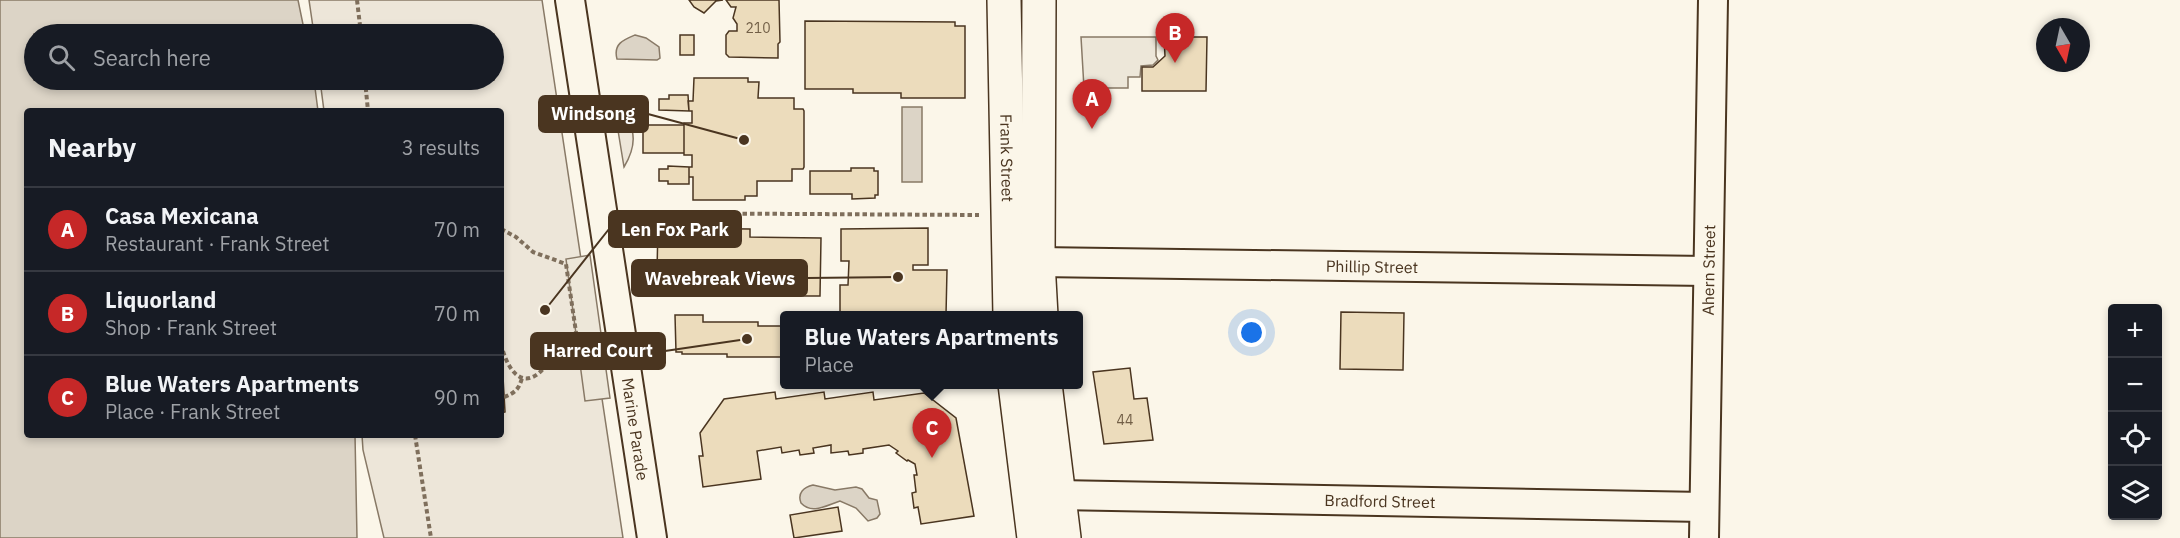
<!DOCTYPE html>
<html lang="en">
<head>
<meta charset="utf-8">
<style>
	:root { --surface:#171b24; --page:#20242c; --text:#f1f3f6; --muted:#9ea1a6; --line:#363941; --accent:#c62828 }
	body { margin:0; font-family:"IBM Plex Sans",sans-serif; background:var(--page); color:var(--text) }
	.controls { position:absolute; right:18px; bottom:18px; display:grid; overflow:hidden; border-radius:6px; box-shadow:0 3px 9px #0003 }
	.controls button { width:54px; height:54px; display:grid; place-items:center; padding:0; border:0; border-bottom:2px solid var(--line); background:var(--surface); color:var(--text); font:30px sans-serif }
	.compass { position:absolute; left:2036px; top:18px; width:54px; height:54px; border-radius:50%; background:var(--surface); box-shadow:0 3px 9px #0003; rotate:171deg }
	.you { position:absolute; left:1252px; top:333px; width:21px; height:21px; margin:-15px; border:4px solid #fff; border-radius:50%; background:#1a73e8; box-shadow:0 0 0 9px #1a73e833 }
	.badge { display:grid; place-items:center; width:39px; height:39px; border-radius:50%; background:var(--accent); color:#fff; font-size:20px; font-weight:700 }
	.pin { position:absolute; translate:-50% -50px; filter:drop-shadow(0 2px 3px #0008) }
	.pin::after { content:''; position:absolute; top:32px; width:21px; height:18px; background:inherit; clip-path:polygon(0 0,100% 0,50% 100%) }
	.popup { position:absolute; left:780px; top:311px; width:303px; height:78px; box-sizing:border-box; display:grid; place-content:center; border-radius:6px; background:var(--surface); filter:drop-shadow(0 2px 4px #0005); font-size:20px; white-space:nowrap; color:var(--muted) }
	.popup b { font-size:22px; color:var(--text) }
	.popup::after { content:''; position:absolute; left:50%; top:100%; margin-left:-12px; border:12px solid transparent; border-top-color:var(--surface) }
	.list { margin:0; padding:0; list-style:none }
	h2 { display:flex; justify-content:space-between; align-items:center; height:78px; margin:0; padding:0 24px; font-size:26px }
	h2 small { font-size:20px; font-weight:400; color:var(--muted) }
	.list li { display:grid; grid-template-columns:39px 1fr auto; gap:18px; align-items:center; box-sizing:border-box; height:84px; padding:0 24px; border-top:2px solid var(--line) }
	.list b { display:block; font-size:22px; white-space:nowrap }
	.list p { margin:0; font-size:20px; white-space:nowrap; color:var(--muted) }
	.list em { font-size:20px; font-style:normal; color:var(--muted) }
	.icon { flex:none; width:33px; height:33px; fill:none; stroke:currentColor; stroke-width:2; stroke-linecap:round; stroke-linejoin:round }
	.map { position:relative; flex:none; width:2180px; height:538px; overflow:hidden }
	.search { position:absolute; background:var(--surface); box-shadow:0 3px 9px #0003; left:24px; top:24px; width:480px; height:66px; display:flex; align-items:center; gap:15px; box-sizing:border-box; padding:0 21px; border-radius:33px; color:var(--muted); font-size:22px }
	.panel { position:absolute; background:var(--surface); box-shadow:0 3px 9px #0003; left:24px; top:108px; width:480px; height:330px; border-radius:6px }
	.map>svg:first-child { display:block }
	.green { fill:#ede6d9; stroke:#887966; stroke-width:1.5 }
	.parking { fill:#ede7d9; stroke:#887966; stroke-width:1.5 }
	.water { fill:#dcd4c6; stroke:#887966; stroke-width:1.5 }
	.building { fill:#ecdcbc; stroke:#4a3520; stroke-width:1.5 }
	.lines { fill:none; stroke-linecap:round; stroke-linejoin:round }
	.minor-casing { stroke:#4a3520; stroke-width:32 }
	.highway-casing { stroke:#4a3520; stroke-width:36 }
	.path { stroke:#7f6f5c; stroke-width:4; stroke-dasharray:4.5 3; stroke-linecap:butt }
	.minor { stroke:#fbf6e9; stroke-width:28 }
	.highway { stroke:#fbf6e9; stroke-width:33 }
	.labels { text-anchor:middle; stroke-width:4.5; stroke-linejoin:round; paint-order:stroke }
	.number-label { font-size:14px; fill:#725f47 }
	.street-label { font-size:16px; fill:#4a3520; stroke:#fbf6e9 }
	.leader { fill:none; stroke:#4a3520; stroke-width:2 }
	.callout-dot { fill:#4a3520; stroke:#fbf6e9; stroke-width:2 }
	.callout { fill:#4a3520; stroke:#4a3520; stroke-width:2 }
	.callout-label { font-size:18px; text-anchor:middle; font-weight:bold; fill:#fff }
</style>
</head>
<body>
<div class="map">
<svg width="2180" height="538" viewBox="0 0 2180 538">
	<rect width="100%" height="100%" fill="#fbf6e9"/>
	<path class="green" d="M309 0H542L623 538H384L363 450 362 435H501V111H324L320 80H494V34H314Z
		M614 106C637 123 638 144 624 167Z"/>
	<path class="parking" d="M1081 37H1156V56L1158 60 1153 65 1141 66 1140 77H1128V88H1084Z
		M590 255 610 398 585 401 566 259Z"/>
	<path class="water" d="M0 0H298L305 34H34V80H314L318 111H27V435H355L357 538H0Z
		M635 35 646 38 659 47 660 58 657 60 617 59C613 44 623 40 635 35Z
		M902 107H922V182H902Z
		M813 485 835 490 856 487 862 489 869 498 877 500 880 514 877 518 868 521 856 508 840 501C827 505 812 515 801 503 797 493 804 487 813 485Z"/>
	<path class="building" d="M689 0H723L716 1 704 13 694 7Z
		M726 0H779L780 42 778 44V58L729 57 726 54V35L729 31H737V24L733 18 736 7H731Z
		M805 21 955 22V26H965V98H901V93H853V89H805Z
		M680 35H694V55H680Z
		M1164 37H1207L1206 91H1142V67H1153L1165 56Z
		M694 78H748V82H759L758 98H794V109H803L804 111V167L803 169H792V181H757V196H745V200H693V177H689V167H692V155H684V123H692V111H689L688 101H693Z
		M669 95H688L689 111 659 110V99H669Z
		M643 125H684V153H643Z
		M668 166 689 167V184H668V181H659V169H668Z
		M851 168H874V171H878V195H875V198L852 199V194H810V171H851Z
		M658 228 750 229V237L821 238 820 296H788V287H743V279L707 278 708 270H657Z
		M928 228V265H913V270H947L946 315 840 316V285H848L849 261H841V229Z
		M1341 312 1404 313 1403 370 1340 369Z
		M675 315H703V322H758V326H785V357H727V354H682V352H676Z
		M1130 368 1134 399 1147 398 1153 440 1104 444 1093 372Z
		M501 377H503L505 412 501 413Z
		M775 392 776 399 824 392 825 399 873 392 874 400 924 393 956 418 974 516 921 524 918 507 914 508 912 493 916 492 914 475H917L915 464 908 460 907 461 896 453 898 451 889 445 863 449V453L849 455 848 451 831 453V445L813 448 814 453 800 455 799 450 782 453 781 447 757 451 761 479 703 487 699 456H703L700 433 724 399Z
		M838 507 842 531 794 538 790 515Z"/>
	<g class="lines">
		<g class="minor-casing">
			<g id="minor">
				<path id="s1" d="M570 0 652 538"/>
				<path id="s2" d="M1038 262 1707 271"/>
				<path id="s3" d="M1058 495 1704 507"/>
				<path id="s4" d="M1704 538 1713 0"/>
			</g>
		</g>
		<g class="highway-casing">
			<g id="highway">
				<path id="s5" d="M1004 0 1010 316"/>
				<path d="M1039 0 1038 262 1041 316"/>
				<path d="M1015 384 1034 538"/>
				<path d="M1045 384 1064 538"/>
			</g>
		</g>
		<path class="path" d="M357 0 361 34
			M365 80 368 111
			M630 213 979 215
			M501 229 516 237 533 252 566 264 577 339
			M501 344C506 366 521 394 544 368 551 360 554 351 559 343L596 336
			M504 397C515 393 519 389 522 378
			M415 435 431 538"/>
		<use href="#minor" class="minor"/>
		<use href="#highway" class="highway"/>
	</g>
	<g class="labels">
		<g class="number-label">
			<text x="758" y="33">210</text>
			<text x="1125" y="425">44</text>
		</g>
		<g class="street-label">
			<text dy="6" stroke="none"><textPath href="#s5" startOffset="158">Frank Street</textPath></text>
			<text dy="6" stroke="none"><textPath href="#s2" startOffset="334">Phillip Street</textPath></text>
			<text dy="6" stroke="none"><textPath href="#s4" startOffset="268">Ahern Street</textPath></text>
			<text dy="6" stroke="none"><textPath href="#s1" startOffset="434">Marine Parade</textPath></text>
			<text dy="6" stroke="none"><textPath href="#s3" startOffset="322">Bradford Street</textPath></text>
		</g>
	</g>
	<path class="leader" d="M744 140L648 114M545 310L609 229M898 277L807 278M747 339L665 351"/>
	<g class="callout-dot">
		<circle cx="744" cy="140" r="6"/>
		<circle cx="545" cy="310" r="6"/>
		<circle cx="898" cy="277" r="6"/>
		<circle cx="747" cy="339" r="6"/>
	</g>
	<g class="callout">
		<rect x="539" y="96" width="109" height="36" rx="6"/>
		<rect x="609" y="211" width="132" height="36" rx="6"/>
		<rect x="632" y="260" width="175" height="36" rx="6"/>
		<rect x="531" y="333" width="134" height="36" rx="6"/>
	</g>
	<g class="callout-label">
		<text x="593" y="120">Windsong</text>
		<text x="675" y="236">Len Fox Park</text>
		<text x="720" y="285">Wavebreak Views</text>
		<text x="598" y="357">Harred Court</text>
	</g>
</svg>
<div class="controls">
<button>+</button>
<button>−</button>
<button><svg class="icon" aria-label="locate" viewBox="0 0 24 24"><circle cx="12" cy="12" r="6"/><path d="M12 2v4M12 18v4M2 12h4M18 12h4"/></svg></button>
<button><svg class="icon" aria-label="layers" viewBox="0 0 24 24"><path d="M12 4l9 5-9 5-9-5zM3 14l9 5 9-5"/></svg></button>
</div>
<svg class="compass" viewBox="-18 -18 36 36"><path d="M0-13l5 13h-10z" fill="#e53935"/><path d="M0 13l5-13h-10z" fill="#9ea1a6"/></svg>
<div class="you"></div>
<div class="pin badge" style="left:1092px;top:129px">A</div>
<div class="pin badge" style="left:1175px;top:63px">B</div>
<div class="pin badge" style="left:932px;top:458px">C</div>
<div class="popup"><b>Blue Waters Apartments</b>Place</div>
<div class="search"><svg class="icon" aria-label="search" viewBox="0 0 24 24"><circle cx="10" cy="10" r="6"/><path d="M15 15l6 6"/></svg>Search here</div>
<section class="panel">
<h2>Nearby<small>3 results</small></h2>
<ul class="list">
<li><span class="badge">A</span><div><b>Casa Mexicana</b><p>Restaurant · Frank Street</p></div><em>70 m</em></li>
<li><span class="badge">B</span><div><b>Liquorland</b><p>Shop · Frank Street</p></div><em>70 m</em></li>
<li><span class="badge">C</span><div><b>Blue Waters Apartments</b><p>Place · Frank Street</p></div><em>90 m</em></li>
</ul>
</section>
</div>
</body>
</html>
